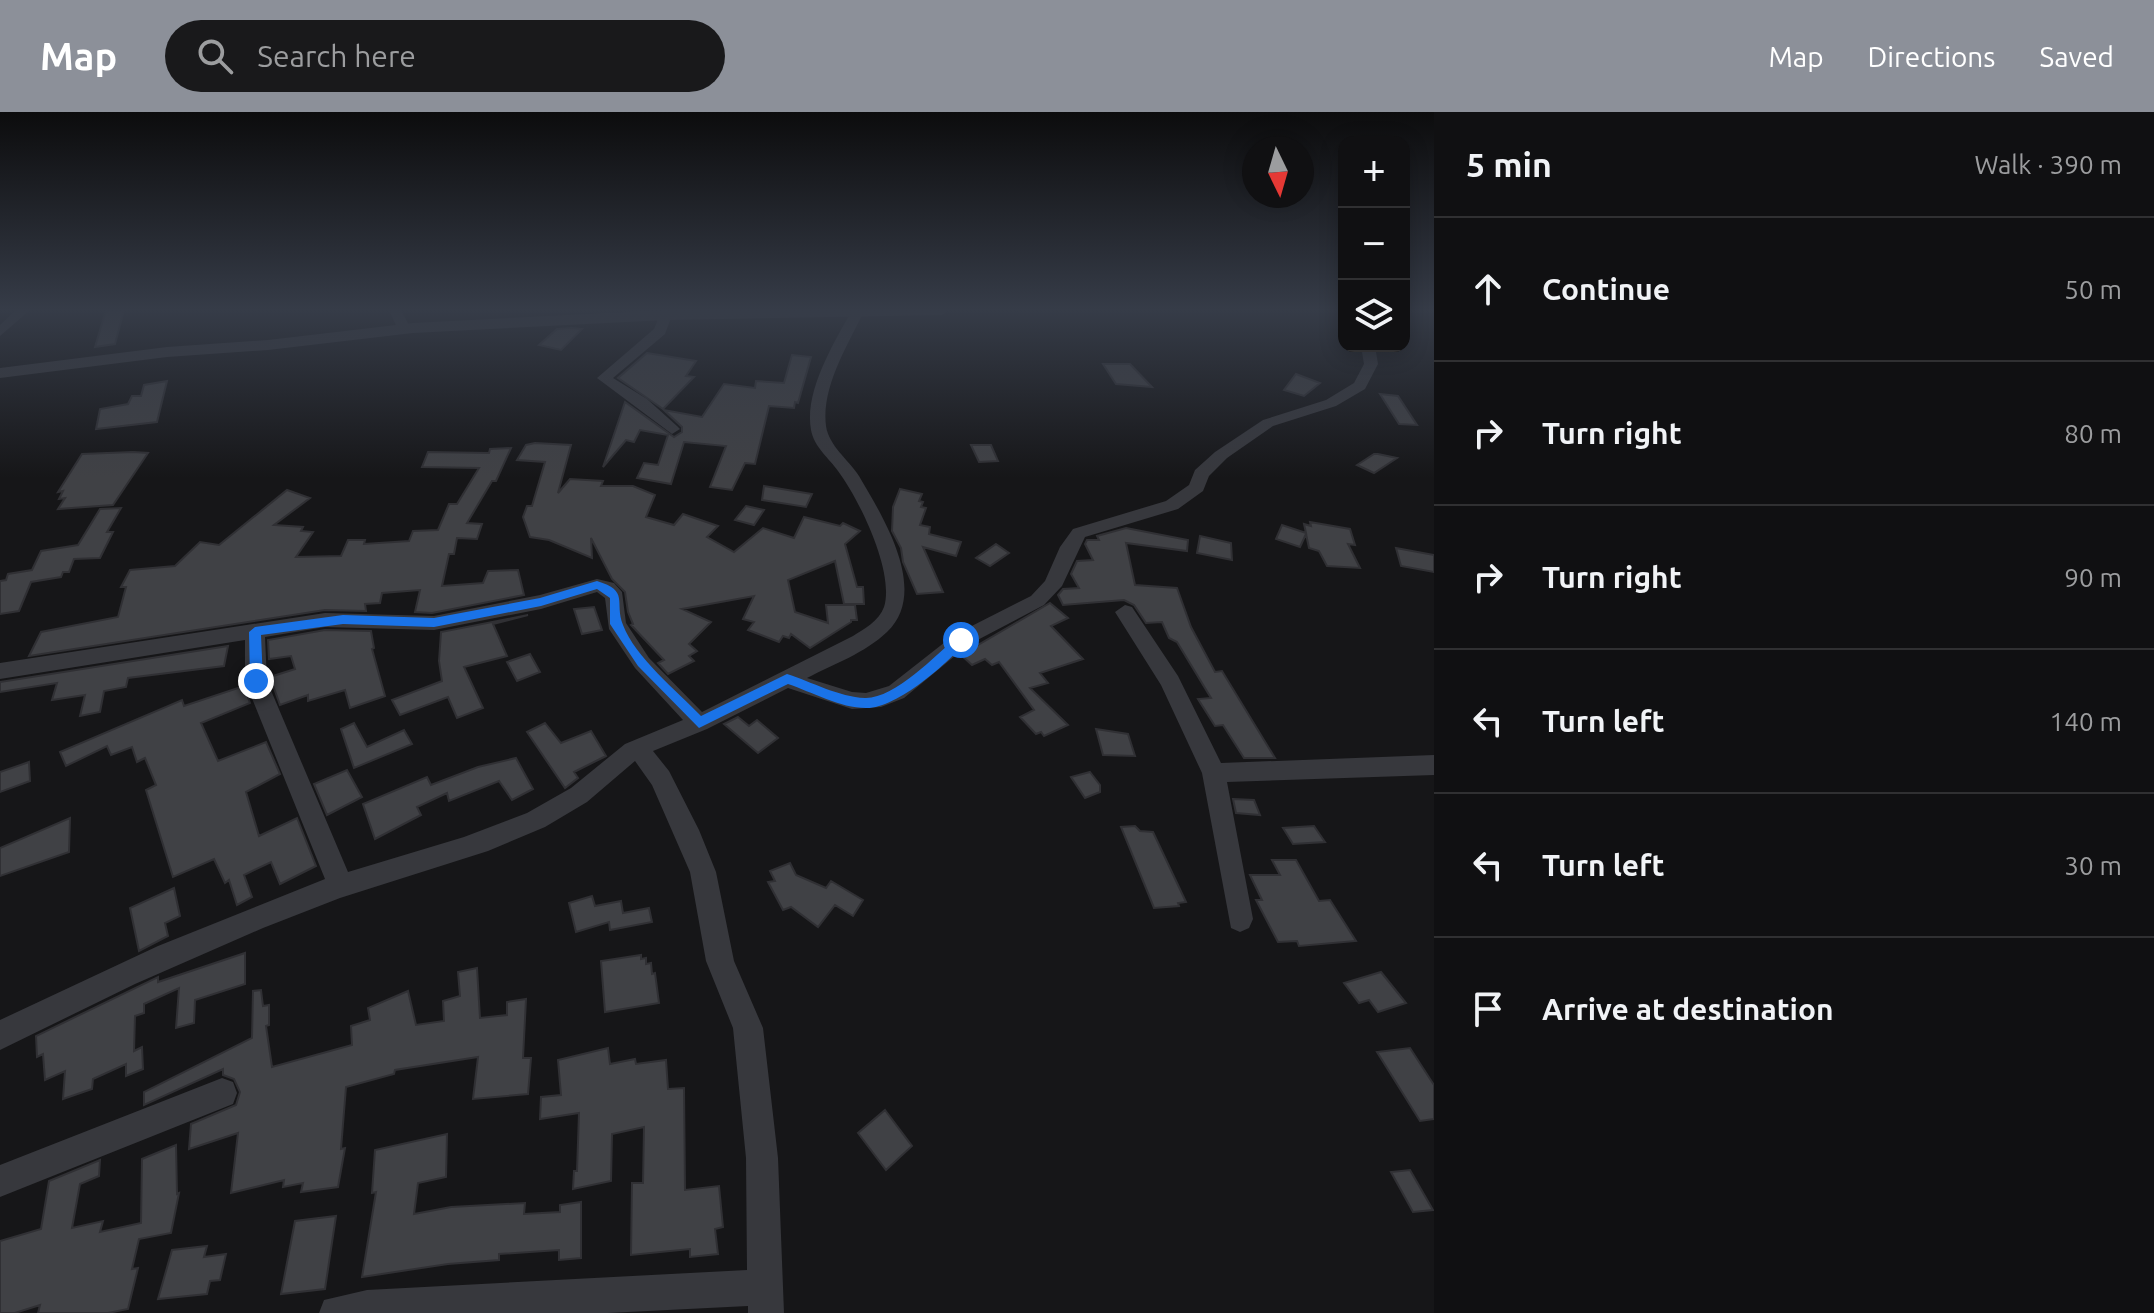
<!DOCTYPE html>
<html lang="en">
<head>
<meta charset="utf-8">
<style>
	:root { --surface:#101012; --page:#19191b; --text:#f1f3f6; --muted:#9c9d9f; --line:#303032; --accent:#8c9099 }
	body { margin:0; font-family:Ubuntu,sans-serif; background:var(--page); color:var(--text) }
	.controls { position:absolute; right:24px; top:24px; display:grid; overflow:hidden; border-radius:16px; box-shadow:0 4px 20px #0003 }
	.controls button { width:72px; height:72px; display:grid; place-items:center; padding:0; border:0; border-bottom:2px solid var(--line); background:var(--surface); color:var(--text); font:40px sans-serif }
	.compass { position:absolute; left:1242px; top:24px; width:72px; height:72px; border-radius:50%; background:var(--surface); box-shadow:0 4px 20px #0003; rotate:175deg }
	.stop { position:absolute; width:24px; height:24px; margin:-18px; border:6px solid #1a73e8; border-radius:50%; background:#fff }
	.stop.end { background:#1a73e8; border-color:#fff; box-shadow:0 2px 8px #0008 }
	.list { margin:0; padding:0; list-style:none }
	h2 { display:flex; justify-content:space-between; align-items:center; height:104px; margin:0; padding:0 32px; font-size:34px }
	h2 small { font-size:26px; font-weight:400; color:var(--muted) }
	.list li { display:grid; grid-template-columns:52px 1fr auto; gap:24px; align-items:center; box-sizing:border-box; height:144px; padding:0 32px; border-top:2px solid var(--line) }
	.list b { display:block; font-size:30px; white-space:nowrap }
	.list em { font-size:26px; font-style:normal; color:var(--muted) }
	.icon { flex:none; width:44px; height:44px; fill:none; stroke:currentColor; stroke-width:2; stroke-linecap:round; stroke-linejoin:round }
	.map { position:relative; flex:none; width:1434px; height:1201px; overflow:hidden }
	header { display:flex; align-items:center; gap:48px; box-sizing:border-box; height:112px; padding:0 40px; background:var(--accent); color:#fff }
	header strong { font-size:38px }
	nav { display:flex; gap:44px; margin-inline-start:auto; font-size:28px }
	.search { width:560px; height:72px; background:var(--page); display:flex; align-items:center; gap:20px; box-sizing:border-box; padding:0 28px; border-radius:44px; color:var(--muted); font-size:30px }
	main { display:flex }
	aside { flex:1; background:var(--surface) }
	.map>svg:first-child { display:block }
	.building { fill:#404145; stroke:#303034; stroke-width:2 }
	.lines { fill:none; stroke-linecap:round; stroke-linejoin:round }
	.minor { fill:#37383d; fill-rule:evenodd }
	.tertiary { fill:#37383d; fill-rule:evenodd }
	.route { fill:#1a73e8 }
</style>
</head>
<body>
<header>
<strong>Map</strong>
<div class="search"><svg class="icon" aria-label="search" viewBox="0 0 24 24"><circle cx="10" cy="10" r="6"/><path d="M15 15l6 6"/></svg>Search here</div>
<nav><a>Map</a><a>Directions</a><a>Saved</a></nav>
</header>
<main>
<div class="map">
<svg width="1434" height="1201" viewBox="0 0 1434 1201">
	<rect width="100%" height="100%" fill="#161618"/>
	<path class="building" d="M106 198H124L115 232 95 235Z
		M572 216 582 217 561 238 539 233 557 217Z
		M647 241 696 249 686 264 694 265 663 297 618 266Z
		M792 243 811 245 798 291 795 290 794 296 769 294 755 352 745 351 732 378 710 375 726 334 684 330 671 372 637 366 644 351 658 353 668 323 640 318 634 330 626 328 603 355 625 290 674 325 682 320V315L664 298 702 305 724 272 755 276 756 269 784 271Z
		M1103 252H1130L1152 275 1116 272Z
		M1296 262 1320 271 1304 284 1284 278Z
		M167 269 157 310 96 317 100 297 128 292 132 284H141L144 273Z
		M1380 282 1398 284 1417 313 1399 312Z
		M535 331 571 333 558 381 570 367 603 369 601 374H633L655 383 646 405 674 413 683 402 718 414 707 425 734 440 763 416 794 426 804 405 840 414 843 411 860 419 845 432 857 475H863L864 492H844L835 449 788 468 795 500 828 511 826 493H855L857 508H851V510L810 536 791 522 789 526 783 524 779 530 748 518 754 510 743 507 754 484 682 497 711 510 689 532 697 539 689 544 694 549 668 562 658 551 664 548 631 513 633 512 628 500 625 480 612 467 591 426 592 446 549 428 530 425 523 405 527 394H532L545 350 517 348 526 333Z
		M971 333H991L998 349 979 350Z
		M511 336 496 369H492L467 411 482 412 477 427 457 426 454 442H449L442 474 483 471 488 459 518 458 524 483 432 501 415 500 420 478 382 481 380 491 365 492 366 499 325 498 29 544 41 520 118 505 126 475H121L130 458 175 454 200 430 219 433 287 378 310 386 274 413 303 415 301 419 313 420 296 445 341 444 348 428H365L364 432 409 429 413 419 438 418 449 392H457L479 356 422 355 428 340 489 341 490 337Z
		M133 340 148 341 113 393 58 397 65 386 59 387 63 379 58 380 82 342Z
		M1374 342H1378L1397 346 1374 361 1357 353Z
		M764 374 812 382 806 395 762 388Z
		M900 377 922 382 919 389 923 390 921 395 926 396 920 413 930 415 929 422 961 430 956 444 923 435 943 480 917 482 903 450 901 436 892 419 893 395Z
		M746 394 764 398 754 413 735 408Z
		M121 396 107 420H113L100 446 74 447 69 460H63L61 465 31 470 19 499 0 502V469L6 468 8 462 32 458 41 439 78 433 100 397Z
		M1310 410 1350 417 1355 433 1348 432 1360 456 1327 454 1319 439 1309 436 1306 422 1300 435 1276 427 1282 413 1306 421 1304 412 1311 414Z
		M1126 416 1188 428 1187 439 1126 431 1135 473 1177 476 1191 515 1215 560 1222 559 1275 646H1244L1223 613 1215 614 1198 587 1211 586 1177 530 1169 526 1162 510 1146 511 1134 493 1124 488 1063 493 1058 483 1063 477 1079 476 1071 462 1077 449 1093 448 1085 432 1087 428H1099L1097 424Z
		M1200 424 1231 431 1232 448 1197 441Z
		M996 432 1009 441 990 454 976 446Z
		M1396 436 1434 443V460L1401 454Z
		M1050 491 1068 506 1051 514 1083 547 1040 561 1048 571 1030 576 1068 613 1044 624 1041 620 1036 622 1020 605 1034 598 999 550 992 553 985 547 972 553 961 543Z
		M594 495 602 518 582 522 574 497Z
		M528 503 493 512 507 544 464 555 483 596 457 606 448 585 400 603 392 588 442 569 439 549 441 520Z
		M325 518 371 519 374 536 372 537 385 584 350 596 345 578 308 589V583L280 593 270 565 295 557 291 544 269 547 268 528Z
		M228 534 224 554 128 566 126 575 104 579 100 600 80 604 85 583 52 588 57 571 0 580V570Z
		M530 542 540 560 517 569 507 550Z
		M244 574 250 591 201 611 218 649 266 630 280 662 246 680 259 724 297 706 316 754 280 772 271 750 244 763 252 785 237 793 229 768 225 771 214 747 173 765 146 678 156 673 145 646 137 650 132 635 111 643 107 634 66 654 60 640 182 588 184 594Z
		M738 605 749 614 757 608 778 626 758 641 724 612Z
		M354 611 367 635 404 618 412 632 354 656 341 617Z
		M545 611 561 631 591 619 606 644 574 660 578 666 565 676 527 620Z
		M1096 617 1128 622 1135 644 1103 643Z
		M516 646 533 677 512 688 499 669 449 689 447 681 417 695 421 703 375 727 363 692 427 665 431 673 478 655Z
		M29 650 30 669 0 680V660Z
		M347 658 362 685 327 703 314 672Z
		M1090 660 1100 673V680L1085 686 1071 665Z
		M1233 687 1254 688 1260 703 1236 701Z
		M70 706 69 740 0 764V736Z
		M1135 714 1140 719 1153 720 1186 790 1178 791 1179 794 1154 796 1121 715Z
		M1314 714 1325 730 1293 732 1283 716Z
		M1272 748H1296L1319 789 1330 788 1356 829 1299 834 1297 829 1278 830 1256 788H1262L1250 763H1280Z
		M790 751 796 763 826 776 831 769 863 788 853 804 835 793 818 815 791 795 783 798 768 770 775 769 770 759Z
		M174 776 180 804 165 811 168 824 139 839 130 796Z
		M592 784 595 794 621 789 623 801 649 796 652 810 610 818 609 810 576 820 569 791Z
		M245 841V872L195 888 194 911 176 916 179 876 144 892V901L135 904 134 939 142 935 143 957 126 964V952L93 967 92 977 63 987 65 959 45 968 43 942 37 945 36 924 158 865V870Z
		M641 843V847L646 846V852L651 851 652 862 655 861 659 891 605 900 601 849Z
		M477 856 480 906 507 903V890L526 887 523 946H531L528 982 473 987 478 945 395 958 394 962 346 975 341 1037 345 1036 338 1075 301 1080 303 1071 283 1075 284 1068 231 1081 238 1021 189 1037 191 1012 236 993 240 980 234 967 223 963V957L144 993V980L252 926 253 879 261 878 263 894 269 893V913L266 914 272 955 352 933 351 914 370 908 368 896 408 879 416 913 444 909 443 889 460 884 458 860Z
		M1381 860 1406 891 1378 900 1369 888 1359 891 1344 871Z
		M608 936 610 952 635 947 636 952 666 948 668 977 684 976 685 1078 719 1074 723 1115 715 1117 718 1142 690 1145V1137L631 1143 632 1071H643L644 1015 612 1022 611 1069 573 1077 574 1059H577L579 1001 540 1007 541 985 561 983 558 948Z
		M1410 936 1434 973V1007L1420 1009 1377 940Z
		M885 998 912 1034 886 1058 858 1021Z
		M447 1022 446 1065 418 1071 414 1102 451 1095 525 1091 524 1102 560 1100V1093L581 1090V1146L559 1148V1138L499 1142V1148L448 1152 362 1165 376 1080 372 1081 375 1038Z
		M176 1033 177 1082 179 1081 171 1121 139 1127 132 1157 138 1156 128 1197 108 1201H38L40 1193 15 1201H0V1129L41 1117 49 1069 100 1048 99 1064 80 1072 72 1116 103 1109 100 1120 141 1111 142 1047Z
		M1410 1058 1433 1098 1413 1100 1391 1060Z
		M336 1104 325 1177 281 1182 295 1109Z
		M207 1134 204 1145 226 1142 220 1168 210 1169 207 1182 158 1187 172 1138Z"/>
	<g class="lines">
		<path class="minor" d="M16 198H30L0 224V213Z
			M389 198H401L411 217 409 220H399Z
			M852 198 864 199C848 233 821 275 826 314 829 334 848 347 859 364 883 405 930 479 887 520 865 541 834 552 807 566L852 580 866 581 889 574 954 523 1031 484 1045 469 1060 435 1073 417 1166 389 1189 373 1195 358 1215 340 1263 308 1326 288 1354 271 1364 252 1361 234H1375L1378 252 1365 277 1336 294 1273 314 1227 346 1209 364 1203 379 1178 397 1085 425 1062 474 1044 493 968 533 904 586 881 595 852 597 788 576 707 617 653 639 669 659 699 718 716 760 734 849 763 916 778 1046 784 1201H748V1194L608 1201H319L324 1188 367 1178 747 1158 746 1046 733 916 706 849 690 760 652 673 635 649 587 690 545 715 488 739 340 786 263 816 135 872 0 938V908L158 834 325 767 245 569V528L0 567V551L325 501 434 504 540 483 597 467 614 471 622 480 626 511 649 546 702 600 853 524C864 517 879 509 884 495 895 460 859 387 838 359 829 346 814 335 811 318 804 279 834 231 852 198ZM597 480 605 486 609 517 635 556 683 608 625 632 571 676 527 701 464 725 348 760 267 569 265 525 325 515 434 518 541 497Z
			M661 200 672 203 665 222 613 266 647 287 677 314 680 317 672 322 597 266 654 217Z
			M1125 493 1132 495 1178 564 1221 651 1434 643V663L1227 670 1253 807 1249 816 1240 820 1231 816 1202 661 1161 573 1115 500Z
			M222 966 233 970 237 981 233 992 0 1085V1053Z"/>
		<path class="tertiary" d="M666 198H949L942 203 666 208 413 221 268 238 167 245 0 266V256L167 235 268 228 413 211Z"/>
	</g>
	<linearGradient id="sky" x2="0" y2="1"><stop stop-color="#0c0c0d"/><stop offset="0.54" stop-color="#363c48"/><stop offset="1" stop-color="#363c48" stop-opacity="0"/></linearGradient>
	<rect width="1434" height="366" fill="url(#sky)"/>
	<path class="route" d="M597 469C630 479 614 490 623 513 635 545 677 579 701 604L787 562C812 570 839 585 865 586 894 587 936 543 957 525L961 523 967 528C949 551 896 597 866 596 840 596 812 580 788 572L699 616 638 554 610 512V486L597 477 541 494 434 515 343 512 261 523 263 569 256 574 250 569 249 520 255 515 343 503 434 506 540 486Z"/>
</svg>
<div class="controls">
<button>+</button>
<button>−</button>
<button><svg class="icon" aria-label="layers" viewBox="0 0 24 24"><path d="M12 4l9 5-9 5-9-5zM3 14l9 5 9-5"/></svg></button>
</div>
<svg class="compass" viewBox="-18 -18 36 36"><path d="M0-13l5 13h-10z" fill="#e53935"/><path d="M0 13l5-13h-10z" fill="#9c9d9f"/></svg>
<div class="stop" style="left:961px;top:528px"></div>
<div class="stop end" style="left:256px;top:569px"></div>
</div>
<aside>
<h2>5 min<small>Walk · 390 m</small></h2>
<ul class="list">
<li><svg class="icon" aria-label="ahead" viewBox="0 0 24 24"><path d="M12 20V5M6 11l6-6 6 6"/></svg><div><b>Continue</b></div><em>50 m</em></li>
<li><svg class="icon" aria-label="right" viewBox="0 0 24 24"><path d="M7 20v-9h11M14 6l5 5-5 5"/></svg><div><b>Turn right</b></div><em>80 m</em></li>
<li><svg class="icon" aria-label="right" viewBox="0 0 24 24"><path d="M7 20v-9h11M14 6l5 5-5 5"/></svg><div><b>Turn right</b></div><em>90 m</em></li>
<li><svg class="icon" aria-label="left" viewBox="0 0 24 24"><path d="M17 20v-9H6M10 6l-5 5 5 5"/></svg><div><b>Turn left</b></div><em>140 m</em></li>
<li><svg class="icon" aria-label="left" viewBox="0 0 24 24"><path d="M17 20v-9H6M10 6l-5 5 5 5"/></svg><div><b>Turn left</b></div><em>30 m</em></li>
<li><svg class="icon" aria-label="arrive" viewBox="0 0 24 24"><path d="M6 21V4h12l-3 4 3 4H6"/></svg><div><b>Arrive at destination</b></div></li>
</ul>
</aside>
</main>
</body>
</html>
